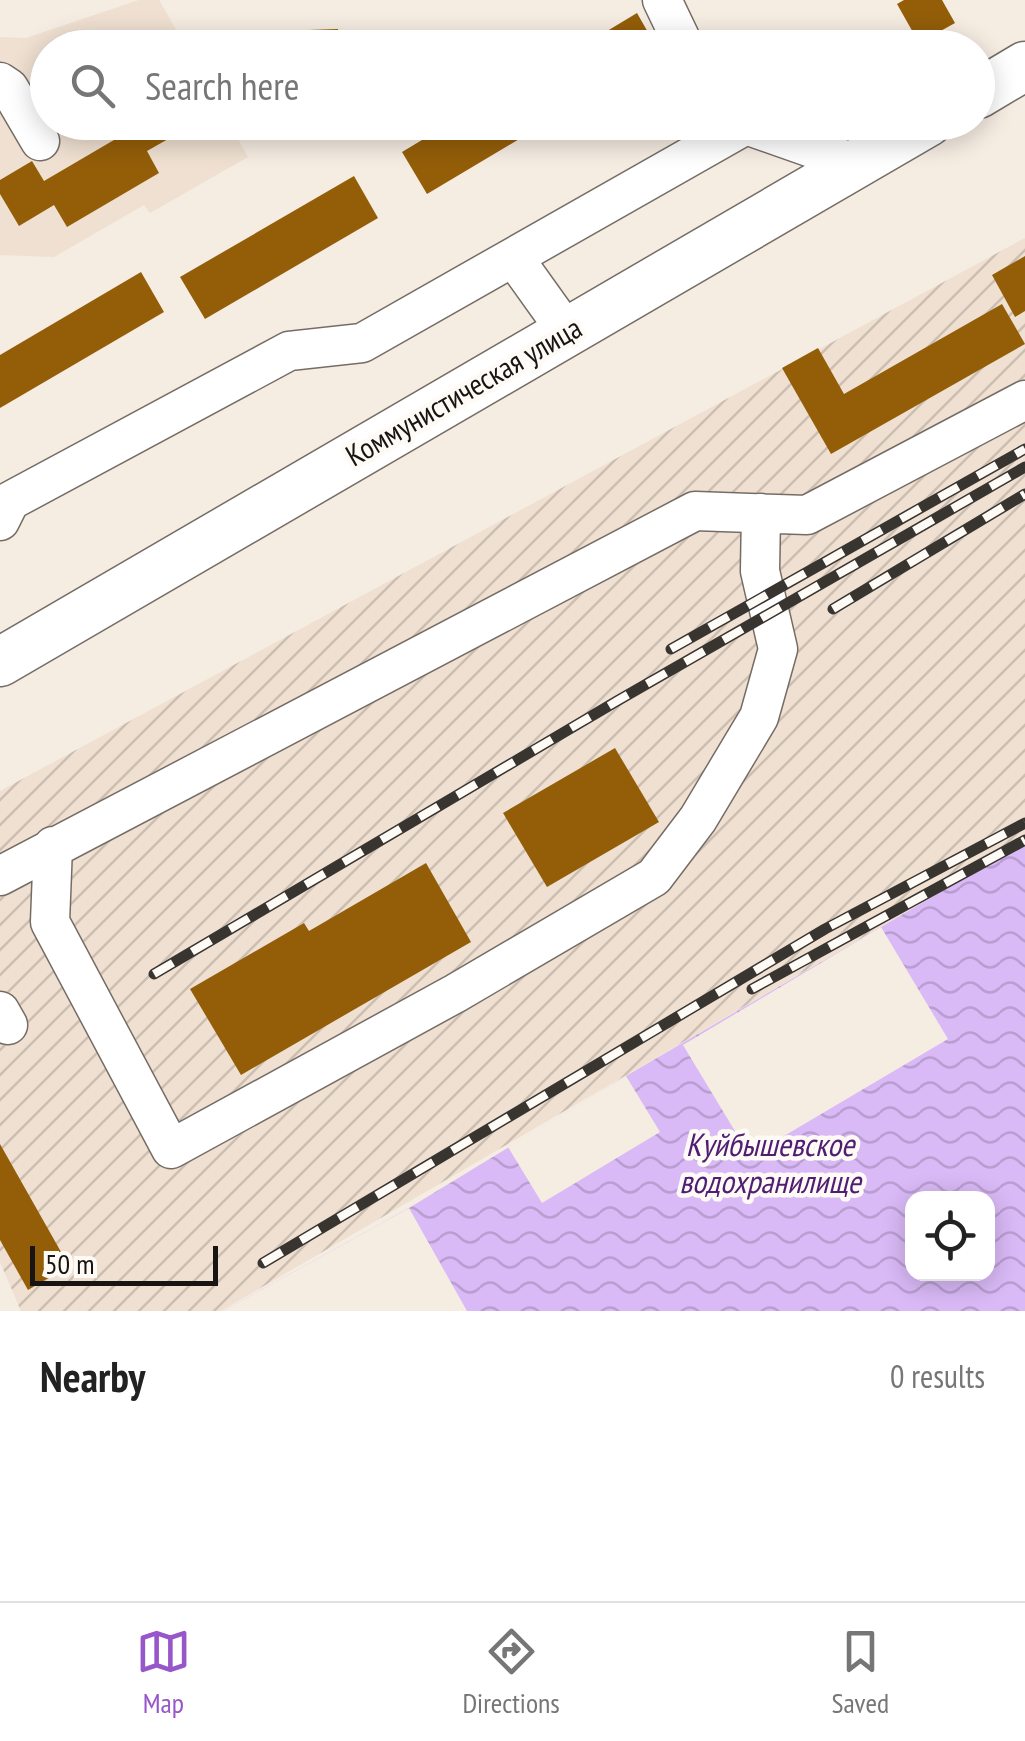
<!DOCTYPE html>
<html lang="en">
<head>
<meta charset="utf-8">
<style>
	:root { --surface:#fff; --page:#f2f2f2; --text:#222; --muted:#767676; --line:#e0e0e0; --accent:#9856cb }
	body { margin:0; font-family:"PT Sans Narrow",sans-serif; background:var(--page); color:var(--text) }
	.controls { position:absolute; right:30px; bottom:30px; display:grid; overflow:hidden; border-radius:20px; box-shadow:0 5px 25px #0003 }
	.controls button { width:90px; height:90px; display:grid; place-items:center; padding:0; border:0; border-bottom:2px solid var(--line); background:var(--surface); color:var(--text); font:50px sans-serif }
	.scale { position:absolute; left:30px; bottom:25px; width:188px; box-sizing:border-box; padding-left:10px; border:5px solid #171411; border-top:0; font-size:28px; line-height:35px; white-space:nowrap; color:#171411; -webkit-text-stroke:8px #fefaf6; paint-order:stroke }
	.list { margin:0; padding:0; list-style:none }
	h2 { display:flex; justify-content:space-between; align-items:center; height:130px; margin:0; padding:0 40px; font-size:42px }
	h2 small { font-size:32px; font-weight:400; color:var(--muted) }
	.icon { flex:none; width:55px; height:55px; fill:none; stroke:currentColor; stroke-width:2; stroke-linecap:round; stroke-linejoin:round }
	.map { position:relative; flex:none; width:1025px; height:1311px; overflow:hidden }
	.search { position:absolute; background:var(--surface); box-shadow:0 5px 25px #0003; left:30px; right:30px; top:30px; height:110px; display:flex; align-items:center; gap:25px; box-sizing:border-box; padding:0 35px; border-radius:55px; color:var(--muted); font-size:38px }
	.sheet { height:290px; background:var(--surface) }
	nav { display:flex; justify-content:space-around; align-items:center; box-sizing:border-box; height:140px; border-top:2px solid var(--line); background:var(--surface); font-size:28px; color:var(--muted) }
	nav a { display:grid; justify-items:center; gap:5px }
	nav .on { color:var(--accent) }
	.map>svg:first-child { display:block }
	.built { fill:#efe0d1 }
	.industrial { fill:url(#industrial-furrows) }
	.water { fill:url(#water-waves); fill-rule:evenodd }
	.pier { fill:#f5ece2 }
	.building { fill:#945e09 }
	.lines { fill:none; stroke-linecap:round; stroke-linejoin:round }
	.minor-casing { stroke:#756d65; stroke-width:41 }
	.major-casing { stroke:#756d65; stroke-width:51 }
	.minor { stroke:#fff; stroke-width:38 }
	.major { stroke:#fff; stroke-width:48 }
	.rail-casing { stroke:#383430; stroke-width:11 }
	.rail { stroke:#fefaf6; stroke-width:8; stroke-dasharray:22; stroke-linecap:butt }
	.labels { text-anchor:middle; stroke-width:9; stroke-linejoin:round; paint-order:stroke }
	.street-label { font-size:30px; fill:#171411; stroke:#fefaf6 }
	.water-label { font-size:32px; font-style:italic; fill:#501d73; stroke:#fefaf6 }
</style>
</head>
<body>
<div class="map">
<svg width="1025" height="1311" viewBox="0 0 1025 1311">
	<defs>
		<pattern id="industrial-furrows" width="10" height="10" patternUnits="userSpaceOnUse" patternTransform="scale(2.5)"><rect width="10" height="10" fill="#efe0d1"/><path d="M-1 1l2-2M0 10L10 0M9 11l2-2" fill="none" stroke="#ccbfb2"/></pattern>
		<pattern id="water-waves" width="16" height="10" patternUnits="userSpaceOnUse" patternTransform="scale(2.5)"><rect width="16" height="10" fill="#d9b9f6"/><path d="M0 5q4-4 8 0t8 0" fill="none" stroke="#ba9ed2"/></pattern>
	</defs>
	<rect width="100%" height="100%" fill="#f5ece2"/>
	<path class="built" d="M139 0H159L186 47 48 48V122L229 123 248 157 150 213 144 205 54 257 0 255V37L26 38Z"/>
	<path class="industrial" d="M1025 238V843L221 1311H21L0 1262V791Z"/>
	<path class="water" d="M1025 843V1311H223L409 1208 626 1076ZM912 1198H988V1274H912Z"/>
	<path class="pier" d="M881 927 948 1039 750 1156 683 1045Z
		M626 1076 660 1132 542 1203 508 1147Z
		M409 1208 467 1311H223Z"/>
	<path class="building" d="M904 0H942L955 23 919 43 897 4Z
		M637 13 657 48H579Z
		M338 29 339 48H279L278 31Z
		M127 122H180L184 130 147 151 159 173 67 227 54 205 19 226 0 194V180L32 161 44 181 131 130Z
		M452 122H548L427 194 402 152Z
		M354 176 378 218 205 319 180 277Z
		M1025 256V311L1015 317 992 275Z
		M141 272 164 312 0 408V355Z
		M1002 304 1025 344 831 454 782 368 818 348 844 394Z
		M615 748 659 822 547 887 503 813Z
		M426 863 471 942 241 1075 190 989 304 923 309 931Z
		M0 1144 69 1266 28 1290 0 1240Z"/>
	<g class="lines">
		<g class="minor-casing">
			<path id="minor" d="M662 0 685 48
				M0 82 9 88 40 141
				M514 258 567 332
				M0 521 10 501 289 351 362 343 746 125 857 164
				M53 846 50 922 171 1149 456 993 654 877 698 819 759 717 778 649 760 571 761 513
				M0 876 695 511 807 515 1025 400
				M0 1011 8 1025"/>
		</g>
		<g class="major-casing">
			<path id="major" d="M978 94 1025 66
				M0 662 928 122"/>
		</g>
		<use href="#minor" class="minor"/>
		<use href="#major" class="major"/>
		<g class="rail-casing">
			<path id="rail" d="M833 609 1025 494
				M671 649 1025 449
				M154 974 617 701 1025 467
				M752 989 1025 840
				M263 1263 825 929 1025 823"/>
		</g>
		<use href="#rail" class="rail"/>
	</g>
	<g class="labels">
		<g class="street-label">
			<text transform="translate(464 392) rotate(-30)" y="10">Коммунистическая улица</text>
		</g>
		<g class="water-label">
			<text x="770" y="1156">Куйбышевское<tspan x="770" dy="37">водохранилище</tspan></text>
		</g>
	</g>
</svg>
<div class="controls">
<button><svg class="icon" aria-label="locate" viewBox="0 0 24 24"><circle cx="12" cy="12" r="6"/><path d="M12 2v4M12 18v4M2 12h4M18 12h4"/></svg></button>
</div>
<div class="scale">50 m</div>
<div class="search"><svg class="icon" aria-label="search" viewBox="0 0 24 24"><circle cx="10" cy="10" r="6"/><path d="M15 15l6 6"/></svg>Search here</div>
</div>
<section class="sheet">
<h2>Nearby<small>0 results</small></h2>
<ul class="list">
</ul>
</section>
<nav>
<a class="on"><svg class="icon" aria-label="map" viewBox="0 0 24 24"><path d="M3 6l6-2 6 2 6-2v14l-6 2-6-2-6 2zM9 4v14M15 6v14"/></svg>Map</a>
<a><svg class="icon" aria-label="directions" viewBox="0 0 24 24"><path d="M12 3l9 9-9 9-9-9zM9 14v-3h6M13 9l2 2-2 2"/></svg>Directions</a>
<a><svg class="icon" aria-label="saved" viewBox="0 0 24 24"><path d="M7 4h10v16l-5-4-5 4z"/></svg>Saved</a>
</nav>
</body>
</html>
